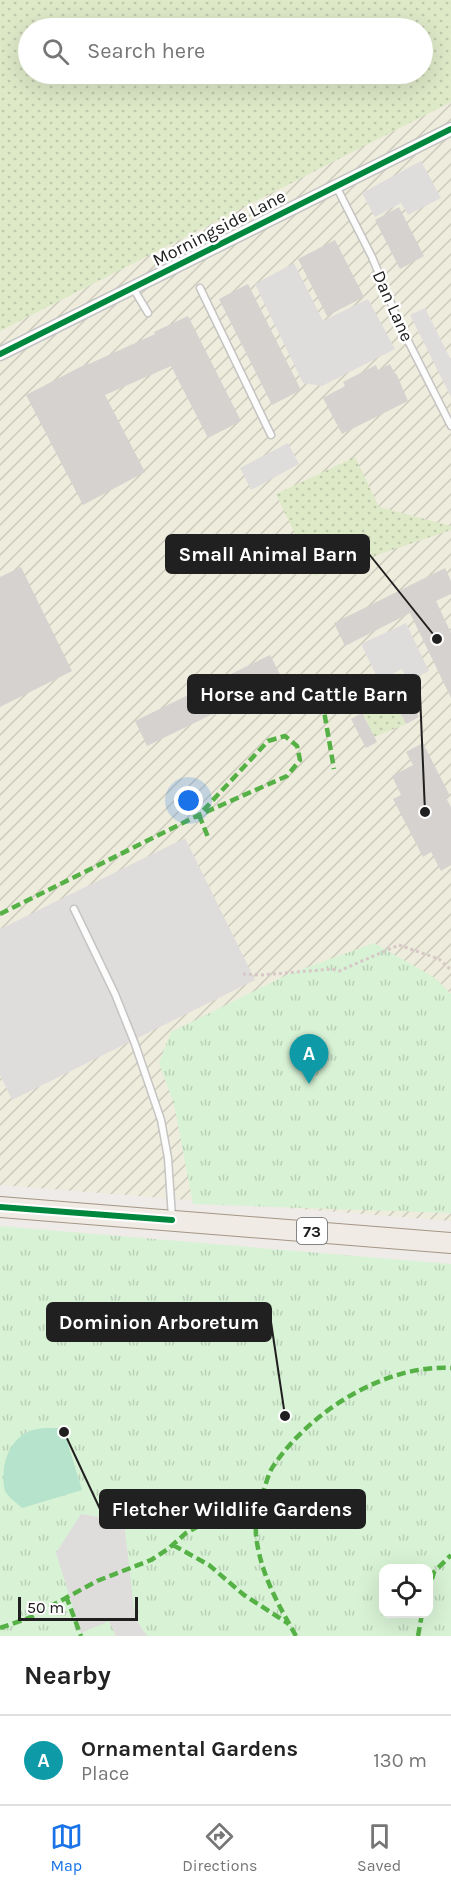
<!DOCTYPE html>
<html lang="en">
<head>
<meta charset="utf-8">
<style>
	:root { --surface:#fff; --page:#f6f6f6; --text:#222; --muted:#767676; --line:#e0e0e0; --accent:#1a73e8 }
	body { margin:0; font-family:Karla,sans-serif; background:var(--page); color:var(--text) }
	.controls { position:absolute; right:18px; bottom:18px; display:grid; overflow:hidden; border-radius:12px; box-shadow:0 6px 24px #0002 }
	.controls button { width:54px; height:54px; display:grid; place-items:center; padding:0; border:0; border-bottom:2px solid var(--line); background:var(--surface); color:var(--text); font:30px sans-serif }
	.scale { position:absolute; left:18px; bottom:15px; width:120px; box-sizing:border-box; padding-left:6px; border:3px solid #202020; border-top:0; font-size:16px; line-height:21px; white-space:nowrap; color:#202020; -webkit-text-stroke:4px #fff; paint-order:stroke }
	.you { position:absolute; left:189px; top:801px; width:21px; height:21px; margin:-15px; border:4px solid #fff; border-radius:50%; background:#1a73e8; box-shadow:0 0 0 9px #1a73e833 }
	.badge { display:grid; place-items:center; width:39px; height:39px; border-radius:50%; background:var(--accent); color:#fff; font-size:20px; font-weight:700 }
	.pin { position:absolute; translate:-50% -50px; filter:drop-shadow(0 2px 3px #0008) }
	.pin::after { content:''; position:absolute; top:32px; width:21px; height:18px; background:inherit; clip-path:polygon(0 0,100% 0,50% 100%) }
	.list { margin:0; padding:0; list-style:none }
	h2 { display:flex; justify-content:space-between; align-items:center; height:78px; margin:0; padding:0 24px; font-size:26px }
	h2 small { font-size:20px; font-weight:400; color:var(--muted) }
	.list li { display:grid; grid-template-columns:39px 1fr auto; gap:18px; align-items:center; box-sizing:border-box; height:90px; padding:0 24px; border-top:2px solid var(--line) }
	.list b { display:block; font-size:22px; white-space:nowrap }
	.list p { margin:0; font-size:20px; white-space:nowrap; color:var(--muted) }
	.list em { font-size:20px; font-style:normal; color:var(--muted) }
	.icon { flex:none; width:33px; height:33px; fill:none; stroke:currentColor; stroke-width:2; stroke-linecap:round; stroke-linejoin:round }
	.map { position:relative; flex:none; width:451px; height:1636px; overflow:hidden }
	.search { position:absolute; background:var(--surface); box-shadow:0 6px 24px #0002; left:18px; right:18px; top:18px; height:66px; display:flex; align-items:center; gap:15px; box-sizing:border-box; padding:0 21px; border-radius:33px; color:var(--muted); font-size:22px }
	.sheet { height:168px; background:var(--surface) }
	nav { display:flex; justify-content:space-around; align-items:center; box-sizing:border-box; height:84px; border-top:2px solid var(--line); background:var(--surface); font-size:16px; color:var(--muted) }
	nav a { display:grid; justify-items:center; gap:3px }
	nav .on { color:var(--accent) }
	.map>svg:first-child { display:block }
	.farmland { fill:url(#farmland-furrows); fill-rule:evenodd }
	.grass { fill:url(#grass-dots); fill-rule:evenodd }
	.park { fill:url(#park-tufts); fill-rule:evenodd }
	.pitch { fill:#b5e3cb }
	.parking { fill:#dedddc }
	.building { fill:#d5d2cf }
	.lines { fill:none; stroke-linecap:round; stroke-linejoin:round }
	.lane-casing { stroke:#c5c4c3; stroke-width:9 }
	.street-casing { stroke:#c5c4c3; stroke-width:15 }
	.primary-casing { stroke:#a49685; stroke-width:22 }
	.path { stroke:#d7c8c7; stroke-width:3; stroke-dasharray:3 3; stroke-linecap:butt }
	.lane { stroke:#fcfcfc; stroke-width:6 }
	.street { stroke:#fcfcfc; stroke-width:12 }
	.primary { stroke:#f1ebe5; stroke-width:20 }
	.quiet { stroke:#55b145; stroke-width:4.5; stroke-dasharray:9 4.5; stroke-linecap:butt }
	.cycleway-casing { stroke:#fff; stroke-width:10 }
	.cycleway { stroke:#00873e; stroke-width:6 }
	.labels { text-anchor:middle; stroke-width:5; stroke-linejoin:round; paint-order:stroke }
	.shield { fill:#fff; stroke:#636363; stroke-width:1.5 }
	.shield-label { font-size:16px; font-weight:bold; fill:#202020 }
	.street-label { font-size:18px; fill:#202020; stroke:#fff }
	.leader { fill:none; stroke:#202020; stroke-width:2 }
	.callout-dot { fill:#202020; stroke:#fff; stroke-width:2 }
	.callout { fill:#202020; stroke:#202020; stroke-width:2 }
	.callout-label { font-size:20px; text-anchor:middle; font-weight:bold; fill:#fff }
</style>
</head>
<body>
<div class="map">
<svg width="451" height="1636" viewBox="0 0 451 1636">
	<defs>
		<pattern id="farmland-furrows" width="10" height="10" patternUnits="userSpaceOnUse" patternTransform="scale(1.5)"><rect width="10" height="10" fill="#eeecdc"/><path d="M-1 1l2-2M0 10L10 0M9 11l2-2" fill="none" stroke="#cccabc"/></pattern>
		<pattern id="grass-dots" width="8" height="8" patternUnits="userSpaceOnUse" patternTransform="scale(1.5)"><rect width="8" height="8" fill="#dee9c8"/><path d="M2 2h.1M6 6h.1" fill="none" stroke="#bec8ac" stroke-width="1.8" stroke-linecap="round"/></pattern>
		<pattern id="park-tufts" width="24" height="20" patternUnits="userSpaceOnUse" patternTransform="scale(1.5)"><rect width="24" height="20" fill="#d8f2d5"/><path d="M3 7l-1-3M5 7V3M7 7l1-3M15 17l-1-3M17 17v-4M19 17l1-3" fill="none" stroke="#b9cfb7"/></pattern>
	</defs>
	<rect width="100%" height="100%" fill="#eeebe8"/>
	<path class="farmland" d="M0 0H451V1221L0 1185ZM28 28H422V74H28Z"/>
	<path class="grass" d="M0 0H451V102L0 331ZM28 28H422V74H28Z
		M355 457 379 507 451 526V530L315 576 276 494Z
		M388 688 406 724 374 737 358 703Z"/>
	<path class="park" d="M374 943 435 978 451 994V1213L193 1204 174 1104 159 1063 171 1032 289 974Z
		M0 1226 451 1264V1636H0ZM384 1568H428V1614H384Z"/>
	<path class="pitch" d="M44 1428H63L82 1490 22 1508C17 1503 8 1497 5 1491 0 1469 7 1440 30 1431 34 1429 39 1429 44 1428Z"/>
	<path class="parking" d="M421 161 441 198 408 215 401 203 375 217 362 193Z
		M294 263 323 321 368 299 395 349 322 386 303 383 255 284Z
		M425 308 451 360V397L410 315Z
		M288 443 299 464 251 490 240 468Z
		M406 623 429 671 408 681 402 669 379 681 361 644Z
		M185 838 255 980 12 1100 0 1075V929Z
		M81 1514 124 1521 135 1618 147 1636H116L109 1621 81 1633 56 1553Z"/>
	<path class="building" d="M399 207 424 256 400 269 375 220Z
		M335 240 364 297 327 316 298 259Z
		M248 284 301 390 272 405 219 299Z
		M188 316 241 421 208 438 171 366 105 395 145 472 83 505 26 395 88 363 89 364 155 334 154 332Z
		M390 364 395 374 396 373 408 401 342 434 323 398 345 386 343 382 376 365 378 370Z
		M21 567 72 671 0 707V577Z
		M445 568 451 581V594L436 601 451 633V698L410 613 345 646 334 623Z
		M270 655 283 680 147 746 135 721Z
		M401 681 419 717 406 724 388 688Z
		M362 713 377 742 366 748 351 719Z
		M423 743 450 796 446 798 451 807V865L441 871 431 852 423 857 393 799 401 795 392 776 413 765 406 752Z
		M123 1490 137 1494 133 1508 119 1504Z"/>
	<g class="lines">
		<g class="lane-casing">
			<path id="lane" d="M336 186 372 257 400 325 451 426
				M133 288 148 313
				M200 288 271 435
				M74 909 115 994 135 1044 161 1120 168 1158 172 1217"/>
		</g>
		<g class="street-casing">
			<path id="street" d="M0 354 451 129"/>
		</g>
		<g class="primary-casing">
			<path id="primary" d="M0 1207 451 1243"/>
		</g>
		<path class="path" d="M243 974 260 975 332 969 339 971 399 945 439 959 451 970"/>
		<use href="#lane" class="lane"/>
		<use href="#street" class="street"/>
		<use href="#primary" class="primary"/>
		<path class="quiet" d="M320 688 334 769
			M199 815 208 837
			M0 914 199 815 287 776 300 760 297 746 285 736 268 741 199 815
			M173 1545 209 1565 244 1595 289 1624
			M428 1592 434 1572 451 1555
			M66 1596 81 1636
			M0 1628 29 1618 97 1581 151 1560 168 1549 186 1533 206 1522 259 1504
			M296 1636C278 1604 260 1573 256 1535 255 1522 258 1506 262 1495 266 1485 268 1473 274 1465 310 1412 385 1364 451 1368
			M418 1636 422 1614"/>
		<g class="cycleway-casing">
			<path id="cycleway" d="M0 354 451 129
				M0 1207 172 1220"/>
		</g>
		<use href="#cycleway" class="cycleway"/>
	</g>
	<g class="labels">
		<rect class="shield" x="297" y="1218" width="30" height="26" rx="4.5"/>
		<g class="shield-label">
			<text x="312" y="1237">73</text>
		</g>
		<g class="street-label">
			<text transform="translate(219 228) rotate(-27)" y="6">Morningside Lane</text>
			<text transform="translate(393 306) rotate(66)" y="6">Dan Lane</text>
		</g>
	</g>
	<path class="leader" d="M437 639L369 554M425 812L420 694M285 1416L271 1322M64 1432L100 1509"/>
	<g class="callout-dot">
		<circle cx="437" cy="639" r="6"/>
		<circle cx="425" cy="812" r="6"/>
		<circle cx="285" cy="1416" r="6"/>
		<circle cx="64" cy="1432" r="6"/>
	</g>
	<g class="callout">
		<rect x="166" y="535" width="203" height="38" rx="6"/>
		<rect x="188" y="675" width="232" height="38" rx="6"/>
		<rect x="47" y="1303" width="224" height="38" rx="6"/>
		<rect x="100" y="1490" width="265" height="38" rx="6"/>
	</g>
	<g class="callout-label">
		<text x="268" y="561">Small Animal Barn</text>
		<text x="304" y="701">Horse and Cattle Barn</text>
		<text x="159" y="1329">Dominion Arboretum</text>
		<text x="232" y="1516">Fletcher Wildlife Gardens</text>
	</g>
</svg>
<div class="controls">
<button><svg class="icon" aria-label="locate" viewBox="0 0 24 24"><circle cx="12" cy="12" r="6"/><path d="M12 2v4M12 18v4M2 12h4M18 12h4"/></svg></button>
</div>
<div class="scale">50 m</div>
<div class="you"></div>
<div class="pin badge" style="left:309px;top:1084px;background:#0f9aa8">A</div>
<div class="search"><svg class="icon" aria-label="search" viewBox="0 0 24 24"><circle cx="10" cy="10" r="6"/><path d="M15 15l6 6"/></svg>Search here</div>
</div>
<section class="sheet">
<h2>Nearby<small></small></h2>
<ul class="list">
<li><span class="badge" style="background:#0f9aa8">A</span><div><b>Ornamental Gardens</b><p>Place</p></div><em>130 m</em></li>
</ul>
</section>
<nav>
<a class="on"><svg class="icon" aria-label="map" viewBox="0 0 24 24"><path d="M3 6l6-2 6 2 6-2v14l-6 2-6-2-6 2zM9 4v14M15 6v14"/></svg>Map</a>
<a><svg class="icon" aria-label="directions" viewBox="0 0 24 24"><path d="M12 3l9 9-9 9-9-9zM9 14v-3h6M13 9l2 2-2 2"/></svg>Directions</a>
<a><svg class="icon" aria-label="saved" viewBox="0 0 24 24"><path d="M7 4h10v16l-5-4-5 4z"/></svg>Saved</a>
</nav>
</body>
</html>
